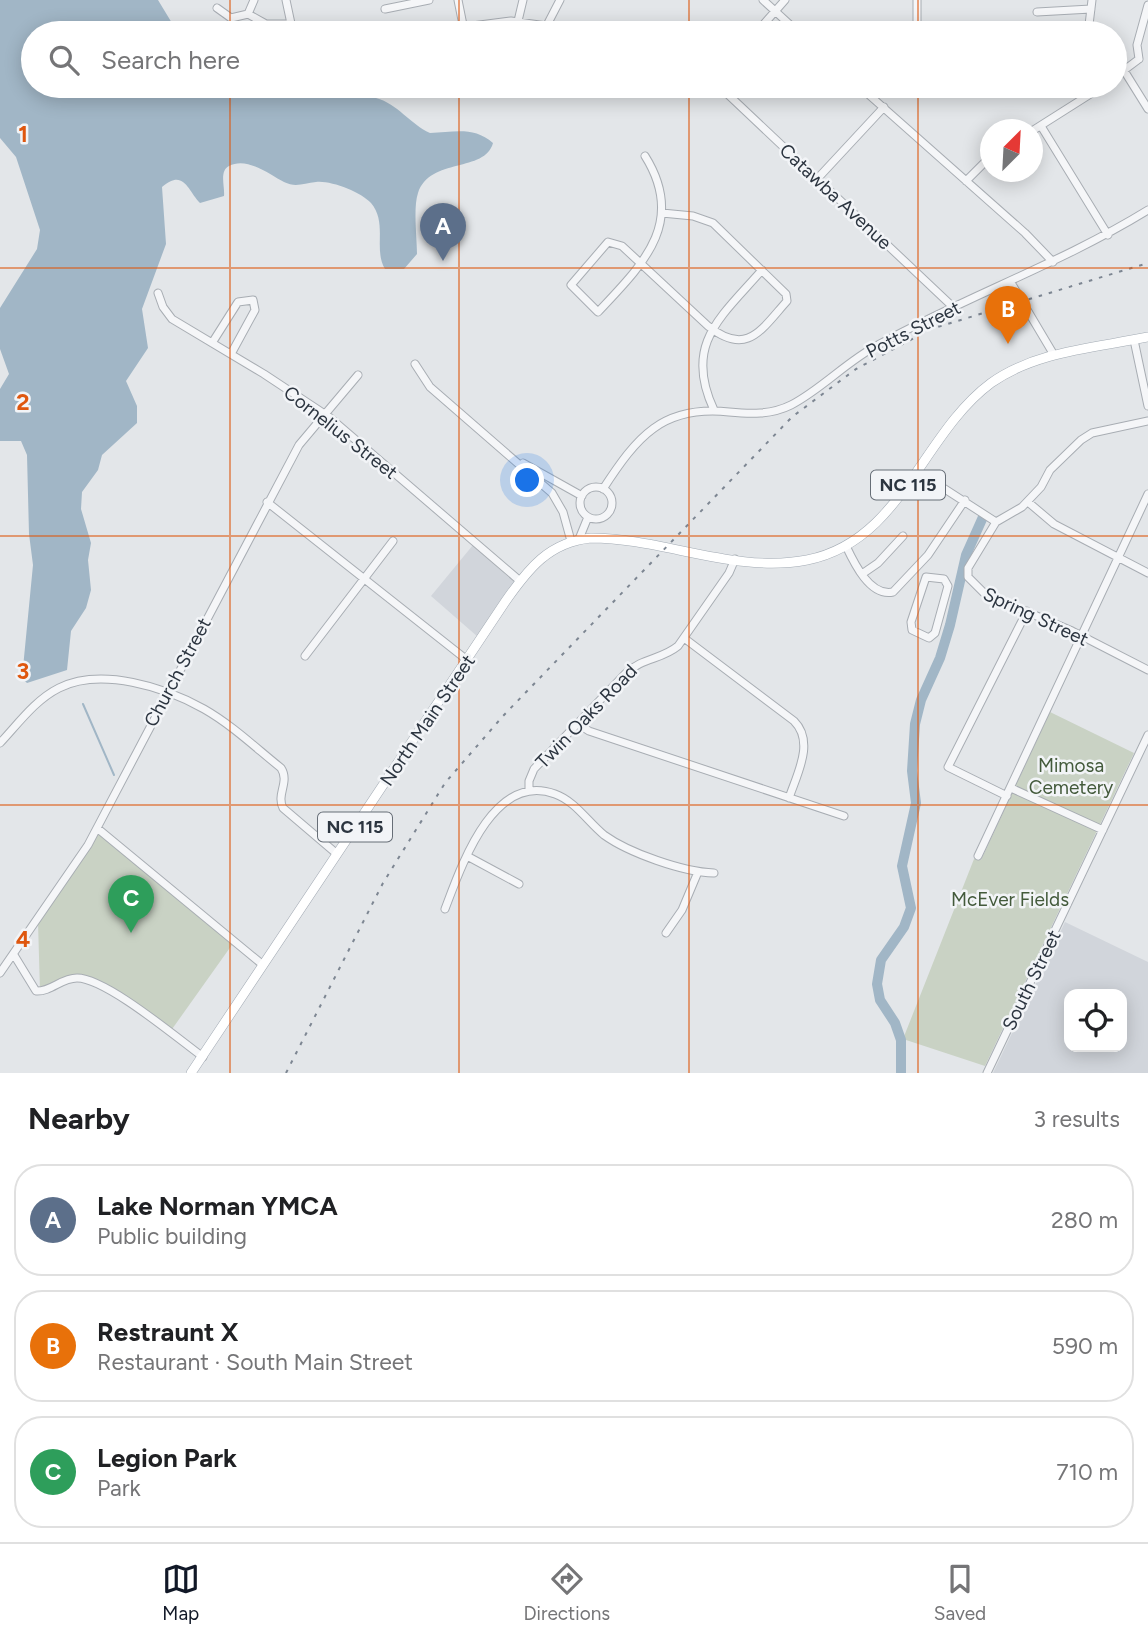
<!DOCTYPE html>
<html lang="en">
<head>
<meta charset="utf-8">
<style>
	:root { --surface:#fff; --page:#f6f6f6; --text:#202124; --muted:#757577; --line:#e0e0e0; --accent:#111827 }
	body { margin:0; font-family:Figtree,sans-serif; background:var(--page); color:var(--text) }
	.controls { position:absolute; right:21px; bottom:21px; display:grid; overflow:hidden; border-radius:14px; box-shadow:0 4px 18px #0003 }
	.controls button { width:63px; height:63px; display:grid; place-items:center; padding:0; border:0; border-bottom:2px solid var(--line); background:var(--surface); color:var(--text); font:35px sans-serif }
	.compass { position:absolute; left:980px; top:119px; width:63px; height:63px; border-radius:50%; background:var(--surface); box-shadow:0 4px 18px #0003; rotate:24deg }
	.you { position:absolute; left:528px; top:481px; width:24px; height:24px; margin:-18px; border:5px solid #fff; border-radius:50%; background:#1a73e8; box-shadow:0 0 0 10px #1a73e833 }
	.badge { display:grid; place-items:center; width:46px; height:46px; border-radius:50%; background:var(--accent); color:#fff; font-size:23px; font-weight:700 }
	.pin { position:absolute; translate:-50% -58px; filter:drop-shadow(0 2px 4px #0008) }
	.pin::after { content:''; position:absolute; top:37px; width:24px; height:21px; background:inherit; clip-path:polygon(0 0,100% 0,50% 100%) }
	.list { margin:0; padding:0; list-style:none }
	h2 { display:flex; justify-content:space-between; align-items:center; height:91px; margin:0; padding:0 28px; font-size:30px }
	h2 small { font-size:23px; font-weight:400; color:var(--muted) }
	.list li { display:grid; grid-template-columns:46px 1fr auto; gap:21px; align-items:center; box-sizing:border-box; height:112px; margin:0 14px 14px; padding:0 14px; border:2px solid var(--line); border-radius:28px }
	.list b { display:block; font-size:26px; white-space:nowrap }
	.list p { margin:0; font-size:23px; white-space:nowrap; color:var(--muted) }
	.list em { font-size:23px; font-style:normal; color:var(--muted) }
	.icon { flex:none; width:38px; height:38px; fill:none; stroke:currentColor; stroke-width:2; stroke-linecap:round; stroke-linejoin:round }
	.map { position:relative; flex:none; width:1148px; height:1073px; overflow:hidden }
	.search { position:absolute; background:var(--surface); box-shadow:0 4px 18px #0003; left:21px; right:21px; top:21px; height:77px; display:flex; align-items:center; gap:18px; box-sizing:border-box; padding:0 24px; border-radius:38px; color:var(--muted); font-size:26px }
	.sheet { height:469px; background:var(--surface) }
	nav { display:flex; justify-content:space-around; align-items:center; box-sizing:border-box; height:98px; border-top:2px solid var(--line); background:var(--surface); font-size:19px; color:var(--muted) }
	nav a { display:grid; justify-items:center; gap:4px }
	nav .on { color:var(--accent) }
	.map>svg:first-child { display:block }
	.built { fill:#d1d5db; fill-rule:evenodd }
	.green { fill:#c9d2c4 }
	.water { fill:#a1b6c6 }
	.lines { fill:none; stroke-linecap:round; stroke-linejoin:round }
	.stream { stroke:#a1b6c6; stroke-width:2 }
	.river { stroke:#a1b6c6; stroke-width:10 }
	.minor-casing { stroke:#a8adb3; stroke-width:9 }
	.major-casing { stroke:#a3abb4; stroke-width:10 }
	.minor { stroke:#f5f6f8; stroke-width:7 }
	.major { stroke:#fff; stroke-width:9 }
	.rail { stroke:#7d8692; stroke-width:2; stroke-dasharray:3.5 7; stroke-linecap:butt }
	.grid { fill:none; stroke:#df570f; stroke-width:2; stroke-opacity:0.55 }
	.labels { text-anchor:middle; stroke-width:5; stroke-linejoin:round; paint-order:stroke }
	.shield { fill:#f2f4f7; stroke:#676e77; stroke-width:2 }
	.shield-label { font-size:18px; font-weight:bold; fill:#2c3540 }
	.street-label { font-size:19px; fill:#2c3540; stroke:#f2f4f7 }
	.park-label { font-size:19px; fill:#435a3b; stroke:#f2f4f7 }
	.grid-label { font-size:23px; text-anchor:middle; font-weight:bold; fill:#df570f; stroke:#f2f4f7; stroke-width:5; stroke-linejoin:round; paint-order:stroke }
</style>
</head>
<body>
<div class="map">
<svg width="1148" height="1073" viewBox="0 0 1148 1073">
	<rect width="100%" height="100%" fill="#e3e6e9"/>
	<path class="built" d="M473 545 514 582 478 637 431 596Z
		M1065 922 1148 962V1073H993ZM1069 994H1122V1047H1069Z"/>
	<path class="green" d="M1050 712 1134 753 985 1066 903 1039 974 859 981 860Z
		M97 828 234 942 170 1032 85 978 40 991 38 922Z"/>
	<path class="water" d="M0 0H158L178 33H33V86H307C329 93 353 92 376 98 398 104 410 124 430 133 454 132 474 126 493 143 485 173 430 157 418 193 413 208 417 238 417 254L404 269H385C373 249 388 223 371 203 361 192 330 180 316 182 304 183 296 188 284 182 270 175 247 156 229 166 219 171 225 187 224 196L200 203C188 191 184 168 162 187L166 244 142 309 148 348 126 381 137 406V423L102 455 98 470 82 492 81 509 91 543 88 560 91 590 86 608 71 631 67 670 27 683 22 678 33 565 29 534 27 455 21 441H0V389L9 374 0 349V308L37 249 40 230 16 157 0 138Z"/>
	<g class="lines">
		<path class="stream" d="M83 704 114 775"/>
		<path class="river" d="M901 1073V1040L895 1023 880 1000 877 984 881 960 904 927 911 908 902 866 916 803 912 771 915 724 921 700 940 658 950 625 966 555 983 517"/>
		<g class="minor-casing">
			<path id="minor" d="M254 0 248 14 266 24H291
				M286 0 293 33
				M458 0 463 25
				M763 0 799 33
				M217 8 231 18 248 14
				M385 9 429 0
				M1037 12 1091 9
				M518 21 523 0
				M547 25 560 0
				M917 31V0
				M418 33 511 21 596 33
				M756 33 785 0
				M1088 33 1092 0
				M1115 56 1148 109
				M1139 59 1137 45 1148 5
				M1115 77 1139 59
				M719 86 953 307
				M859 86 1025 233 1053 262
				M1041 126 1108 235
				M1032 131 1103 86
				M645 156C687 223 642 265 598 312L571 285 608 242 622 246 708 326C747 357 761 330 787 301L786 294 713 223 693 216 662 213
				M818 178 884 107
				M966 181 990 157
				M1010 281 1054 355
				M158 293 163 307 172 319 264 374 329 417 520 581
				M1134 340 1148 406
				M212 343 238 302 253 300 255 310 231 354
				M415 364 430 387 552 493 563 512 571 541
				M714 410C683 344 721 317 762 270
				M1148 421 1092 433 1081 440 1050 470 1041 487 1022 507 996 522 968 568V577L985 594 1072 631 1148 670
				M523 463 582 496
				M917 471 996 522
				M580 503a16 16 0 1 1 32 0a16 16 0 1 1-32 0Z
				M603 489C637 437 662 405 729 412 750 414 771 415 791 405 822 389 847 361 878 345 967 296 1062 263 1148 210
				M267 502 467 660
				M1028 502 1054 524 1148 573
				M579 539 588 517
				M846 546C854 563 870 597 893 592L928 555 965 500
				M862 574 878 563 903 536
				M926 577 944 579 948 586 935 633 929 638 912 630 911 622Z
				M684 638 794 721C815 742 797 774 789 798
				M305 656 393 541
				M578 724 589 731 844 816
				M0 743C18 724 35 700 59 688 101 667 165 687 204 709 232 725 256 748 281 768 290 782 276 794 283 808L337 854
				M1011 788 1103 830
				M529 791V781L534 769 625 674C643 657 661 660 678 646L729 573 735 559
				M1007 796 948 767 1027 611
				M97 828 263 965
				M467 856 519 884
				M978 856 1148 494
				M445 909C461 867 493 771 555 794 575 801 588 822 604 835 629 853 683 872 714 873
				M666 933 682 910 698 872
				M14 955 36 991C51 992 61 978 77 978 106 978 177 1038 203 1057
				M0 973 88 845 299 445 358 375
				M987 1073 1148 735"/>
		</g>
		<g class="major-casing">
			<path id="major" d="M191 1073 505 602C528 569 549 542 591 538 662 538 736 574 807 560 902 541 921 435 991 383 1036 351 1095 348 1148 337"/>
		</g>
		<use href="#minor" class="minor"/>
		<use href="#major" class="major"/>
		<path class="rail" d="M286 1073 383 883 445 783 503 716 792 417 856 369 931 329 1148 263"/>
	</g>
	<path class="grid" d="M230 0V33M459 0V33M689 0V33M918 0V33M230 86V1073M459 86V1073M689 86V1073M918 86V1073M0 268H1148M0 536H1148M0 805H1148"/>
	<g class="labels">
		<g class="shield">
			<rect x="871" y="470.5" width="74" height="29" rx="5"/>
			<rect x="318" y="812.5" width="74" height="29" rx="5"/>
		</g>
		<g class="shield-label">
			<text x="908" y="491">NC 115</text>
			<text x="355" y="833">NC 115</text>
		</g>
		<g class="street-label">
			<text transform="translate(836 196) rotate(43)" y="7">Catawba Avenue</text>
			<text transform="translate(913 329) rotate(-27)" y="7">Potts Street</text>
			<text transform="translate(341 432) rotate(38)" y="7">Cornelius Street</text>
			<text transform="translate(1036 616) rotate(25)" y="7">Spring Street</text>
			<text transform="translate(177 672) rotate(-62)" y="7">Church Street</text>
			<text transform="translate(586 716) rotate(-46)" y="7">Twin Oaks Road</text>
			<text transform="translate(427 720) rotate(-56)" y="7">North Main Street</text>
			<text transform="translate(1031 980) rotate(-64)" y="7">South Street</text>
		</g>
		<g class="park-label">
			<text x="1071" y="772">Mimosa<tspan x="1071" dy="22">Cemetery</tspan></text>
			<text x="1010" y="906">McEver Fields</text>
		</g>
	</g>
	<g class="grid-label">
		<text x="23" y="142">1</text>
		<text x="23" y="410">2</text>
		<text x="23" y="679">3</text>
		<text x="23" y="947">4</text>
	</g>
</svg>
<div class="controls">
<button><svg class="icon" aria-label="locate" viewBox="0 0 24 24"><circle cx="12" cy="12" r="6"/><path d="M12 2v4M12 18v4M2 12h4M18 12h4"/></svg></button>
</div>
<svg class="compass" viewBox="-18 -18 36 36"><path d="M0-13l5 13h-10z" fill="#e53935"/><path d="M0 13l5-13h-10z" fill="#757577"/></svg>
<div class="you"></div>
<div class="pin badge" style="left:443px;top:261px;background:#5c6f8a">A</div>
<div class="pin badge" style="left:1008px;top:344px;background:#e8710a">B</div>
<div class="pin badge" style="left:131px;top:933px;background:#2e9e5b">C</div>
<div class="search"><svg class="icon" aria-label="search" viewBox="0 0 24 24"><circle cx="10" cy="10" r="6"/><path d="M15 15l6 6"/></svg>Search here</div>
</div>
<section class="sheet">
<h2>Nearby<small>3 results</small></h2>
<ul class="list">
<li><span class="badge" style="background:#5c6f8a">A</span><div><b>Lake Norman YMCA</b><p>Public building</p></div><em>280 m</em></li>
<li><span class="badge" style="background:#e8710a">B</span><div><b>Restraunt X</b><p>Restaurant · South Main Street</p></div><em>590 m</em></li>
<li><span class="badge" style="background:#2e9e5b">C</span><div><b>Legion Park</b><p>Park</p></div><em>710 m</em></li>
</ul>
</section>
<nav>
<a class="on"><svg class="icon" aria-label="map" viewBox="0 0 24 24"><path d="M3 6l6-2 6 2 6-2v14l-6 2-6-2-6 2zM9 4v14M15 6v14"/></svg>Map</a>
<a><svg class="icon" aria-label="directions" viewBox="0 0 24 24"><path d="M12 3l9 9-9 9-9-9zM9 14v-3h6M13 9l2 2-2 2"/></svg>Directions</a>
<a><svg class="icon" aria-label="saved" viewBox="0 0 24 24"><path d="M7 4h10v16l-5-4-5 4z"/></svg>Saved</a>
</nav>
</body>
</html>
